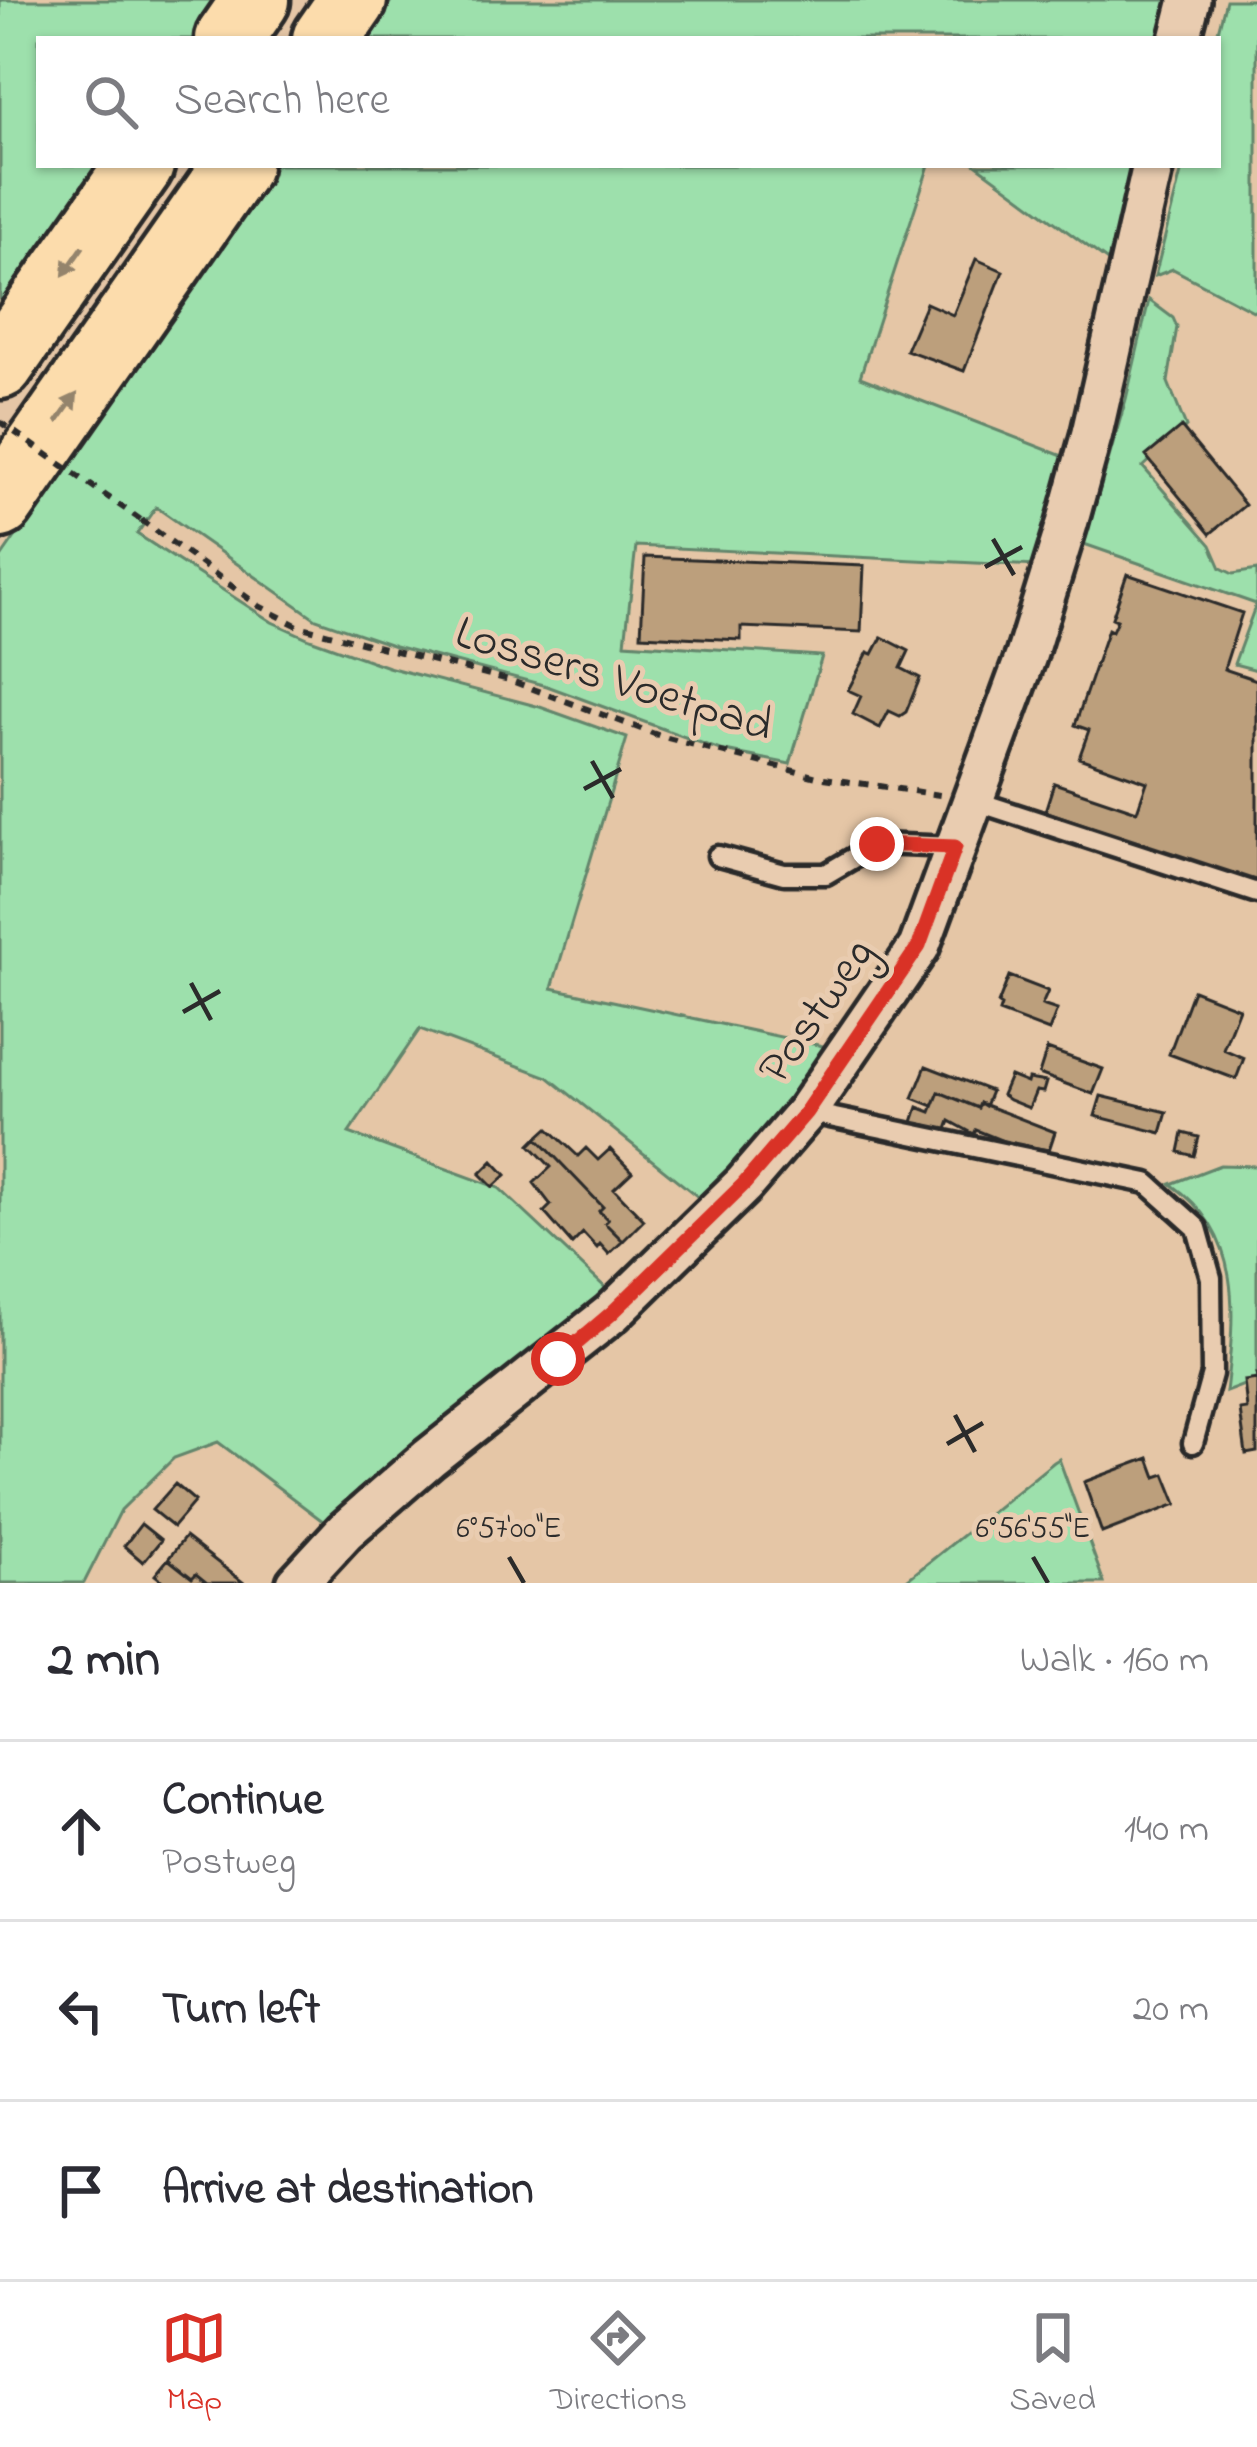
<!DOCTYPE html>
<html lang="en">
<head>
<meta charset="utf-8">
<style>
	:root { --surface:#fff; --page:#f2f2f3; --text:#2b2b33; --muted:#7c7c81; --line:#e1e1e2; --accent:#d93025 }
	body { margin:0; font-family:"Indie Flower",sans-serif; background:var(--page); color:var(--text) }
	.stop { position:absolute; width:36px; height:36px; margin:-27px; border:9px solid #d93025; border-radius:50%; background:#fff }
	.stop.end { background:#d93025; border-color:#fff; box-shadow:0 3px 12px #0008 }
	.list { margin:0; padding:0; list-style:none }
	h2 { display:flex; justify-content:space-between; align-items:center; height:156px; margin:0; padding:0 48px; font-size:51px }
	h2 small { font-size:39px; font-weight:400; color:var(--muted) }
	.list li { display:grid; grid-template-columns:78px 1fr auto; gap:36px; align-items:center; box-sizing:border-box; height:180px; padding:0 48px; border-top:3px solid var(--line) }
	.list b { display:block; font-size:45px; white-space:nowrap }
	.list p { margin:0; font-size:39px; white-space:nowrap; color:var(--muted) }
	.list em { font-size:39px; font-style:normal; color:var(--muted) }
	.icon { flex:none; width:66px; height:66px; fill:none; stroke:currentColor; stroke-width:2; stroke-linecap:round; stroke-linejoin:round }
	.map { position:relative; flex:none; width:1257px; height:1583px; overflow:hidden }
	.search { position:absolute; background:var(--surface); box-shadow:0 3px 9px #0004; left:36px; right:36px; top:36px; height:132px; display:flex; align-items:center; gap:30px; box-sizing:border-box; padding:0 42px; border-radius:0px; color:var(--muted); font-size:45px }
	.sheet { height:696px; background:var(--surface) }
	nav { display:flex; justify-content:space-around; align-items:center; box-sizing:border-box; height:168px; border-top:3px solid var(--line); background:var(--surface); font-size:33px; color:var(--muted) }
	nav a { display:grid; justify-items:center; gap:6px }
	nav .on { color:var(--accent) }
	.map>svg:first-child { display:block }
	.green { fill:#9de0ac; stroke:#64866c; stroke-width:3 }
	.building { fill:#bc9f7c; stroke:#2b2b2b; stroke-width:3 }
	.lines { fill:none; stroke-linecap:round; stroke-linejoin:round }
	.service-casing { stroke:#2b2b2b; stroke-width:27 }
	.minor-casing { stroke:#2b2b2b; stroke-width:48 }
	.motorway-casing { stroke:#2b2b2b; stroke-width:75 }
	.path { stroke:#2b2b2b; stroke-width:6; stroke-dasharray:9 9; stroke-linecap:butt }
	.service { stroke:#e9ccb0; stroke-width:18 }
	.minor { stroke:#e9ccb0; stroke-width:39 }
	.motorway { stroke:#fcdcac; stroke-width:66 }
	.path-bridge { stroke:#2b2b2b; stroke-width:6; stroke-dasharray:9 9; stroke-linecap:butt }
	.oneway { fill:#94846c }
	.route { stroke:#d93025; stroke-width:15 }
	.ticks { fill:none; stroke:#2b2b2b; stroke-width:4.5 }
	.labels { text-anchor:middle; stroke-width:10; stroke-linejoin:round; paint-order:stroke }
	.street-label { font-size:48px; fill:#2b2b2b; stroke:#e9ccb0 }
	.ticks-label { font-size:30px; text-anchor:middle; fill:#2b2b2b; stroke:#e9ccb0; stroke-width:10; stroke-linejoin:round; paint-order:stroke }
</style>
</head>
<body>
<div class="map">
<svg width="1257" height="1583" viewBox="0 0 1257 1583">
	<rect width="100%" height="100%" fill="#e5c6a6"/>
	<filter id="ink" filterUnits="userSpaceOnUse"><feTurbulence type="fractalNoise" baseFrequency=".00833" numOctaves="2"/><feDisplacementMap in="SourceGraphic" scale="24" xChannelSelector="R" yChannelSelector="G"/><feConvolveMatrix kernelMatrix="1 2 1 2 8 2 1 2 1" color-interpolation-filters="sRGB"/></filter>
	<g filter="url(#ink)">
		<path class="green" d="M0 0H228L201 39H39V165H111L0 321Z
			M392 0H1172L1163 39H364Z
			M1226 0H1257V313L1173 269 1155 276 1183 165H1218L1216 39Z
			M274 165H929L860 377 1065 457 1036 566 636 546 625 643 822 656 790 764 720 750 547 686 395 646 316 619 156 507 137 534 272 622 310 639 388 667 540 707 627 738 552 988 837 1049 708 1205 548 1077 420 1029 349 1133 499 1188 611 1293 332 1528 218 1442 174 1458 121 1510 84 1583H0V559Z
			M977 165H1136L1113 265Z
			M1149 300 1173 318 1177 327 1168 382 1186 427 1143 467 1211 545 1221 568 1233 574 1257 570V670L1234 664 1256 604 1084 544 1126 399Z
			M1220 1165 1257 1166V1380L1226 1392C1235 1313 1244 1235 1171 1184Z
			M1059 1459 1104 1583H903L1054 1462Z"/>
		<path class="building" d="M976 259 1003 271 964 371 906 350 926 303 953 315Z
			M1181 427 1245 505 1210 534 1146 456Z
			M645 557 864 566 861 632 741 627V640L641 635Z
			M1127 574 1242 613 1224 669 1257 680V884L1045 811 1054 783 1137 811 1147 782 1079 758 1089 730 1075 725 1108 629 1112 631 1117 620 1112 618Z
			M882 637 909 651 901 668 920 678 906 712 900 716 889 711 880 728 853 714 861 696 848 690 868 652 873 654Z
			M1009 976 1048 991 1042 1005 1057 1010 1049 1031 999 1012 1001 1006 998 1004Z
			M1193 990 1239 1008 1223 1049 1244 1058 1236 1079 1169 1054Z
			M1047 1049 1103 1069 1093 1094 1039 1074Z
			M926 1066 991 1091 985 1106 980 1103 978 1108 939 1092 933 1106 913 1098Z
			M1010 1076 1027 1083 1028 1079 1046 1082 1043 1092 1036 1091 1029 1108 1009 1100 1002 1095Z
			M939 1092 978 1108 980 1103 1055 1132 1049 1150 1008 1143 976 1130 974 1134 950 1121 946 1132 926 1125 924 1130 912 1125 918 1107 931 1112Z
			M1101 1096 1167 1112 1161 1133 1095 1116Z
			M548 1128 578 1156 586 1148 598 1160 610 1149 632 1172 614 1189 644 1220 623 1241 605 1223 608 1220 599 1211 603 1207 537 1138Z
			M1183 1133 1199 1137 1194 1156 1179 1152Z
			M537 1138 603 1207 599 1211 608 1220 605 1223 623 1241 609 1254 600 1244 597 1248 583 1233 572 1244 544 1212 551 1205 534 1183 551 1167 530 1145Z
			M493 1161 506 1175 493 1187 480 1174Z
			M1256 1374H1257V1452L1246 1454 1240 1410 1247 1409 1244 1381 1257 1379Z
			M1149 1458 1156 1477 1165 1474 1177 1504 1102 1533 1084 1482Z
			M175 1484 195 1501 173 1527 152 1510Z
			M141 1524 161 1540 143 1562 124 1546Z
			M185 1537 244 1583H207L196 1574 192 1578 168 1559Z
			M168 1559 192 1578 196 1574 207 1583H165L155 1575Z"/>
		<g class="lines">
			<g class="service-casing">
				<path id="service" d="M972 800 1257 893
					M718 856 784 874H826L877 844 955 847
					M806 1112 1147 1183 1197 1228 1211 1278 1212 1374 1193 1443"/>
			</g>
			<g class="minor-casing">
				<path id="minor" d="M1180 39 1190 0
					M297 1583 345 1531 429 1458 612 1313 744 1184 806 1112 919 947 1026 656 1067 524 1092 433 1153 165"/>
			</g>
			<g class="motorway-casing">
				<path id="motorway" d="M229 39 256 0
					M326 39 353 0
					M0 365 140 165
					M0 504 237 165"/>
			</g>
			<path class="path" d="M141 520 259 606 298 626 509 680 660 736 817 777 940 795"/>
			<use href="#service" class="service"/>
			<use href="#minor" class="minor"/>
			<use href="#motorway" class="motorway"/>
			<path class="path-bridge" d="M0 422 141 520"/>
		</g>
		<defs><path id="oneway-solid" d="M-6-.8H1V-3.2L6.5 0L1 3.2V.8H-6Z" transform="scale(3)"/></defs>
		<g class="oneway">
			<use href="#oneway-solid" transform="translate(73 261) rotate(125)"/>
			<use href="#oneway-solid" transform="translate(67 408) rotate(-55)"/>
		</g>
	</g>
	<g class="lines" filter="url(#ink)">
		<path class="route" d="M558 1359 612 1313 744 1184 806 1112 919 946 955 847 877 844"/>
	</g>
	<path class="ticks" d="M993 539 1014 575M985 567 1022 547M592 761 613 798M584 789 621 769M191 983 211 1020M183 1012 220 991M955 1415 975 1452M947 1444 983 1423M509 1557 524 1583M1033 1557 1048 1583"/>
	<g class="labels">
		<g class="street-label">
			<text transform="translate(615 676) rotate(17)" y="17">Lossers Voetpad</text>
			<text transform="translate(814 1009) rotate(-55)" y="17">Postweg</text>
		</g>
	</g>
	<g class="ticks-label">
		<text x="509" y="1537">6°57'00"E</text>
		<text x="1033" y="1537">6°56'55"E</text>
	</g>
</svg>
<div class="stop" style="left:558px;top:1359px"></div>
<div class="stop end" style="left:877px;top:844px"></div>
<div class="search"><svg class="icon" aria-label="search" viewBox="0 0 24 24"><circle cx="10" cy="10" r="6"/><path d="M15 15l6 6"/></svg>Search here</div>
</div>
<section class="sheet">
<h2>2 min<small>Walk · 160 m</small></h2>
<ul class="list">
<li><svg class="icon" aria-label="ahead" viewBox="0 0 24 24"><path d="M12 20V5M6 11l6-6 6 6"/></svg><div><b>Continue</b><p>Postweg</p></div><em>140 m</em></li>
<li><svg class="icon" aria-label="left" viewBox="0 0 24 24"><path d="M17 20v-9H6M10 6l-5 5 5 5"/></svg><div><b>Turn left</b></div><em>20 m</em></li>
<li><svg class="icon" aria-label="arrive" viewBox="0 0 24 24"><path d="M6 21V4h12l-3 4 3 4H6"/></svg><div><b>Arrive at destination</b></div></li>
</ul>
</section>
<nav>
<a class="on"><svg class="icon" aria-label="map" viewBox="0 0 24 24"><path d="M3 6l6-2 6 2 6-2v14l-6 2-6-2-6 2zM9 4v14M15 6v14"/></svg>Map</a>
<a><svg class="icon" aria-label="directions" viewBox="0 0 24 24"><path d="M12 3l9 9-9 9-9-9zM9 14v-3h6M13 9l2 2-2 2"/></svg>Directions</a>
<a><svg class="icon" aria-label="saved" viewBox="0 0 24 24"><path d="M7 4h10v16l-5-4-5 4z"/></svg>Saved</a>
</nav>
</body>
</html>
